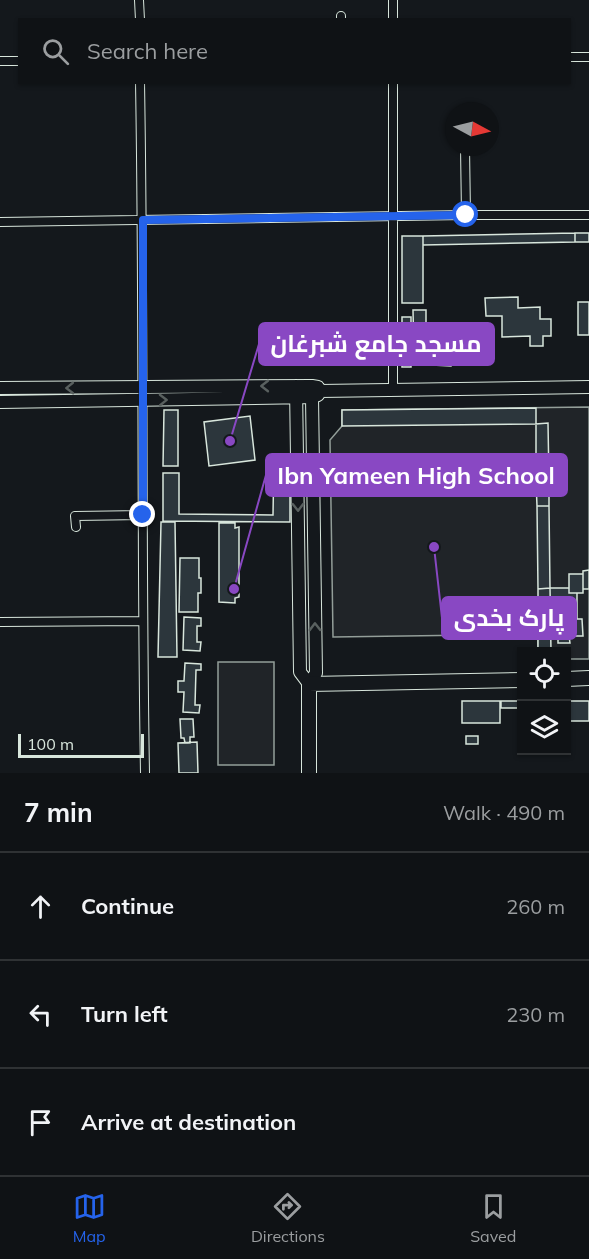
<!DOCTYPE html>
<html lang="en">
<head>
<meta charset="utf-8">
<style>
	:root { --surface:#0f1215; --page:#181b1e; --text:#f1f3f6; --muted:#9b9ea0; --line:#2f3234; --accent:#2563eb }
	body { margin:0; font-family:Mulish,Cairo,sans-serif; background:var(--page); color:var(--text) }
	.controls { position:absolute; right:18px; bottom:18px; display:grid; overflow:hidden; border-radius:0px; box-shadow:0 2px 4px #0004 }
	.controls button { width:54px; height:54px; display:grid; place-items:center; padding:0; border:0; border-bottom:2px solid var(--line); background:var(--surface); color:var(--text); font:30px sans-serif }
	.compass { position:absolute; left:445px; top:102px; width:54px; height:54px; border-radius:50%; background:var(--surface); box-shadow:0 2px 4px #0004; rotate:97deg }
	.scale { position:absolute; left:18px; bottom:15px; width:126px; box-sizing:border-box; padding-left:6px; border:3px solid #d8e6dc; border-top:0; font-size:16px; line-height:21px; white-space:nowrap; color:#d8e6dc; -webkit-text-stroke:4px #14181c; paint-order:stroke }
	.stop { position:absolute; width:18px; height:18px; margin:-14px; border:4px solid #2563eb; border-radius:50%; background:#fff }
	.stop.end { background:#2563eb; border-color:#fff; box-shadow:0 2px 6px #0008 }
	.list { margin:0; padding:0; list-style:none }
	h2 { display:flex; justify-content:space-between; align-items:center; height:78px; margin:0; padding:0 24px; font-size:26px }
	h2 small { font-size:20px; font-weight:400; color:var(--muted) }
	.list li { display:grid; grid-template-columns:39px 1fr auto; gap:18px; align-items:center; box-sizing:border-box; height:108px; padding:0 24px; border-top:2px solid var(--line) }
	.list b { display:block; font-size:22px; white-space:nowrap }
	.list em { font-size:20px; font-style:normal; color:var(--muted) }
	.icon { flex:none; width:33px; height:33px; fill:none; stroke:currentColor; stroke-width:2; stroke-linecap:round; stroke-linejoin:round }
	.map { position:relative; flex:none; width:589px; height:773px; overflow:hidden }
	.search { position:absolute; background:var(--surface); box-shadow:0 2px 4px #0004; left:18px; right:18px; top:18px; height:66px; display:flex; align-items:center; gap:15px; box-sizing:border-box; padding:0 21px; border-radius:0px; color:var(--muted); font-size:22px }
	.sheet { height:402px; background:var(--surface) }
	nav { display:flex; justify-content:space-around; align-items:center; box-sizing:border-box; height:84px; border-top:2px solid var(--line); background:var(--surface); font-size:16px; color:var(--muted) }
	nav a { display:grid; justify-items:center; gap:3px }
	nav .on { color:var(--accent) }
	.map>svg:first-child { display:block }
	.green { fill:#202428; stroke:#939e99; stroke-width:1.5 }
	.building { fill:#2c363c; stroke:#d8e6dc; stroke-width:1.5 }
	.lines { fill:none; stroke-linecap:round; stroke-linejoin:round }
	.street-casing { stroke:#d8e6dc; stroke-width:10 }
	.primary-casing { stroke:#d8e6dc; stroke-width:14 }
	.highway-casing { stroke:#d8e6dc; stroke-width:16 }
	.street { stroke:#14181c; stroke-width:8 }
	.primary { stroke:#14181c; stroke-width:12 }
	.highway { stroke:#14181c; stroke-width:14 }
	.oneway { stroke:#59605f }
	.route { stroke:#2563eb; stroke-width:8 }
	.leader { fill:none; stroke:#8948c3; stroke-width:2 }
	.callout-dot { fill:#8948c3; stroke:#14181c; stroke-width:2 }
	.callout { fill:#8948c3; stroke:#8948c3; stroke-width:2 }
	.callout-label { font-size:24px; text-anchor:middle; font-weight:bold; fill:#fff }
</style>
</head>
<body>
<div class="map">
<svg width="589" height="773" viewBox="0 0 589 773">
	<rect width="100%" height="100%" fill="#14181c"/>
	<path class="green" d="M589 407V659H567L566 652 538 651V634L333 637 330 440 342 426V410Z
		M218 662H274V765H218Z"/>
	<path class="building" d="M575 233H589V242H575Z
		M575 233V242L423 245V236Z
		M402 236H423V303H402Z
		M518 297V308L540 307V319H551V336H543V346H530V336L502 337V316H486L485 298Z
		M578 302H589V335H578Z
		M413 310H426V356H414Z
		M402 317H411V367H402Z
		M432 357H452L451 366 432 365Z
		M536 408V424L342 426V410Z
		M164 410H178V466H163Z
		M250 416 255 460 209 466 204 422Z
		M548 423 549 481H536V424Z
		M274 457H290V522L163 521V473H179V514L273 515Z
		M536 481H549V506H537Z
		M537 506H549L550 588 538 589Z
		M161 522H175L177 657H158Z
		M219 523H235V528L239 527V597L235 598V603L219 602Z
		M180 558H199V578H201V593H198V612H179Z
		M589 570V589H583V571Z
		M569 574H583V593H569Z
		M550 588 551 652H538V589Z
		M550 588H569V593H577V619H582L583 636H569L570 643H558V636H551Z
		M184 617 201 618V626H197V642H201L200 651 183 650Z
		M185 663 201 664V670H196L195 705H200L199 713 183 712 184 692H178V681H184Z
		M462 701H500V723H462Z
		M501 701H522V708H501Z
		M568 701H589V721H568Z
		M180 719H193L194 737H190V743H185L184 738H181Z
		M466 736H478V744H466Z
		M197 742 198 773H179L178 743Z"/>
	<g class="lines">
		<g class="street-casing">
			<path id="street" d="M139 0 140 20
				M341 16V20
				M393 20V0
				M570 57H589
				M0 61H20
				M140 82C144 313 141 543 145 773
				M393 82V390
				M465 147 466 215
				M0 222 466 215H589
				M76 527 75 516 143 515
				M0 622 143 621"/>
		</g>
		<g class="primary-casing">
			<path id="primary" d="M296 386 300 672 309 684 316 673 312 397
				M0 388 312 386 318 387 320 391
				M0 402 312 397 318 395 320 391 589 387"/>
		</g>
		<g class="highway-casing">
			<path id="highway" d="M566 679 589 678
				M309 773V684L522 680"/>
		</g>
		<use href="#street" class="street"/>
		<use href="#primary" class="primary"/>
		<use href="#highway" class="highway"/>
	</g>
	<defs><path id="oneway-chevron" d="M-2-3.5L2.5 0L-2 3.5" fill="none" stroke-width="1.6" stroke-linecap="round" stroke-linejoin="round" transform="scale(1.5)"/></defs>
	<g class="oneway">
		<use href="#oneway-chevron" transform="translate(265 386) rotate(180)"/>
		<use href="#oneway-chevron" transform="translate(70 388) rotate(179)"/>
		<use href="#oneway-chevron" transform="translate(163 400) rotate(-1)"/>
		<use href="#oneway-chevron" transform="translate(298 507) rotate(89)"/>
		<use href="#oneway-chevron" transform="translate(315 627) rotate(-91)"/>
	</g>
	<g class="lines">
		<path class="route" d="M143 515V220L466 215"/>
	</g>
	<path class="leader" d="M230 441L259 344M234 589L266 475M434 547L442 618"/>
	<g class="callout-dot">
		<circle cx="230" cy="441" r="6"/>
		<circle cx="234" cy="589" r="6"/>
		<circle cx="434" cy="547" r="6"/>
	</g>
	<g class="callout">
		<rect x="259" y="323" width="235" height="42" rx="6"/>
		<rect x="266" y="454" width="301" height="42" rx="6"/>
		<rect x="442" y="597" width="134" height="42" rx="6"/>
	</g>
	<g class="callout-label">
		<text x="376" y="352">مسجد جامع شبرغان</text>
		<text x="416" y="484">Ibn Yameen High School</text>
		<text x="509" y="626">پارک بخدی</text>
	</g>
</svg>
<div class="controls">
<button><svg class="icon" aria-label="locate" viewBox="0 0 24 24"><circle cx="12" cy="12" r="6"/><path d="M12 2v4M12 18v4M2 12h4M18 12h4"/></svg></button>
<button><svg class="icon" aria-label="layers" viewBox="0 0 24 24"><path d="M12 4l9 5-9 5-9-5zM3 14l9 5 9-5"/></svg></button>
</div>
<svg class="compass" viewBox="-18 -18 36 36"><path d="M0-13l5 13h-10z" fill="#e53935"/><path d="M0 13l5-13h-10z" fill="#9b9ea0"/></svg>
<div class="scale">100 m</div>
<div class="stop" style="left:466px;top:215px"></div>
<div class="stop end" style="left:143px;top:515px"></div>
<div class="search"><svg class="icon" aria-label="search" viewBox="0 0 24 24"><circle cx="10" cy="10" r="6"/><path d="M15 15l6 6"/></svg>Search here</div>
</div>
<section class="sheet">
<h2>7 min<small>Walk · 490 m</small></h2>
<ul class="list">
<li><svg class="icon" aria-label="ahead" viewBox="0 0 24 24"><path d="M12 20V5M6 11l6-6 6 6"/></svg><div><b>Continue</b></div><em>260 m</em></li>
<li><svg class="icon" aria-label="left" viewBox="0 0 24 24"><path d="M17 20v-9H6M10 6l-5 5 5 5"/></svg><div><b>Turn left</b></div><em>230 m</em></li>
<li><svg class="icon" aria-label="arrive" viewBox="0 0 24 24"><path d="M6 21V4h12l-3 4 3 4H6"/></svg><div><b>Arrive at destination</b></div></li>
</ul>
</section>
<nav>
<a class="on"><svg class="icon" aria-label="map" viewBox="0 0 24 24"><path d="M3 6l6-2 6 2 6-2v14l-6 2-6-2-6 2zM9 4v14M15 6v14"/></svg>Map</a>
<a><svg class="icon" aria-label="directions" viewBox="0 0 24 24"><path d="M12 3l9 9-9 9-9-9zM9 14v-3h6M13 9l2 2-2 2"/></svg>Directions</a>
<a><svg class="icon" aria-label="saved" viewBox="0 0 24 24"><path d="M7 4h10v16l-5-4-5 4z"/></svg>Saved</a>
</nav>
</body>
</html>
